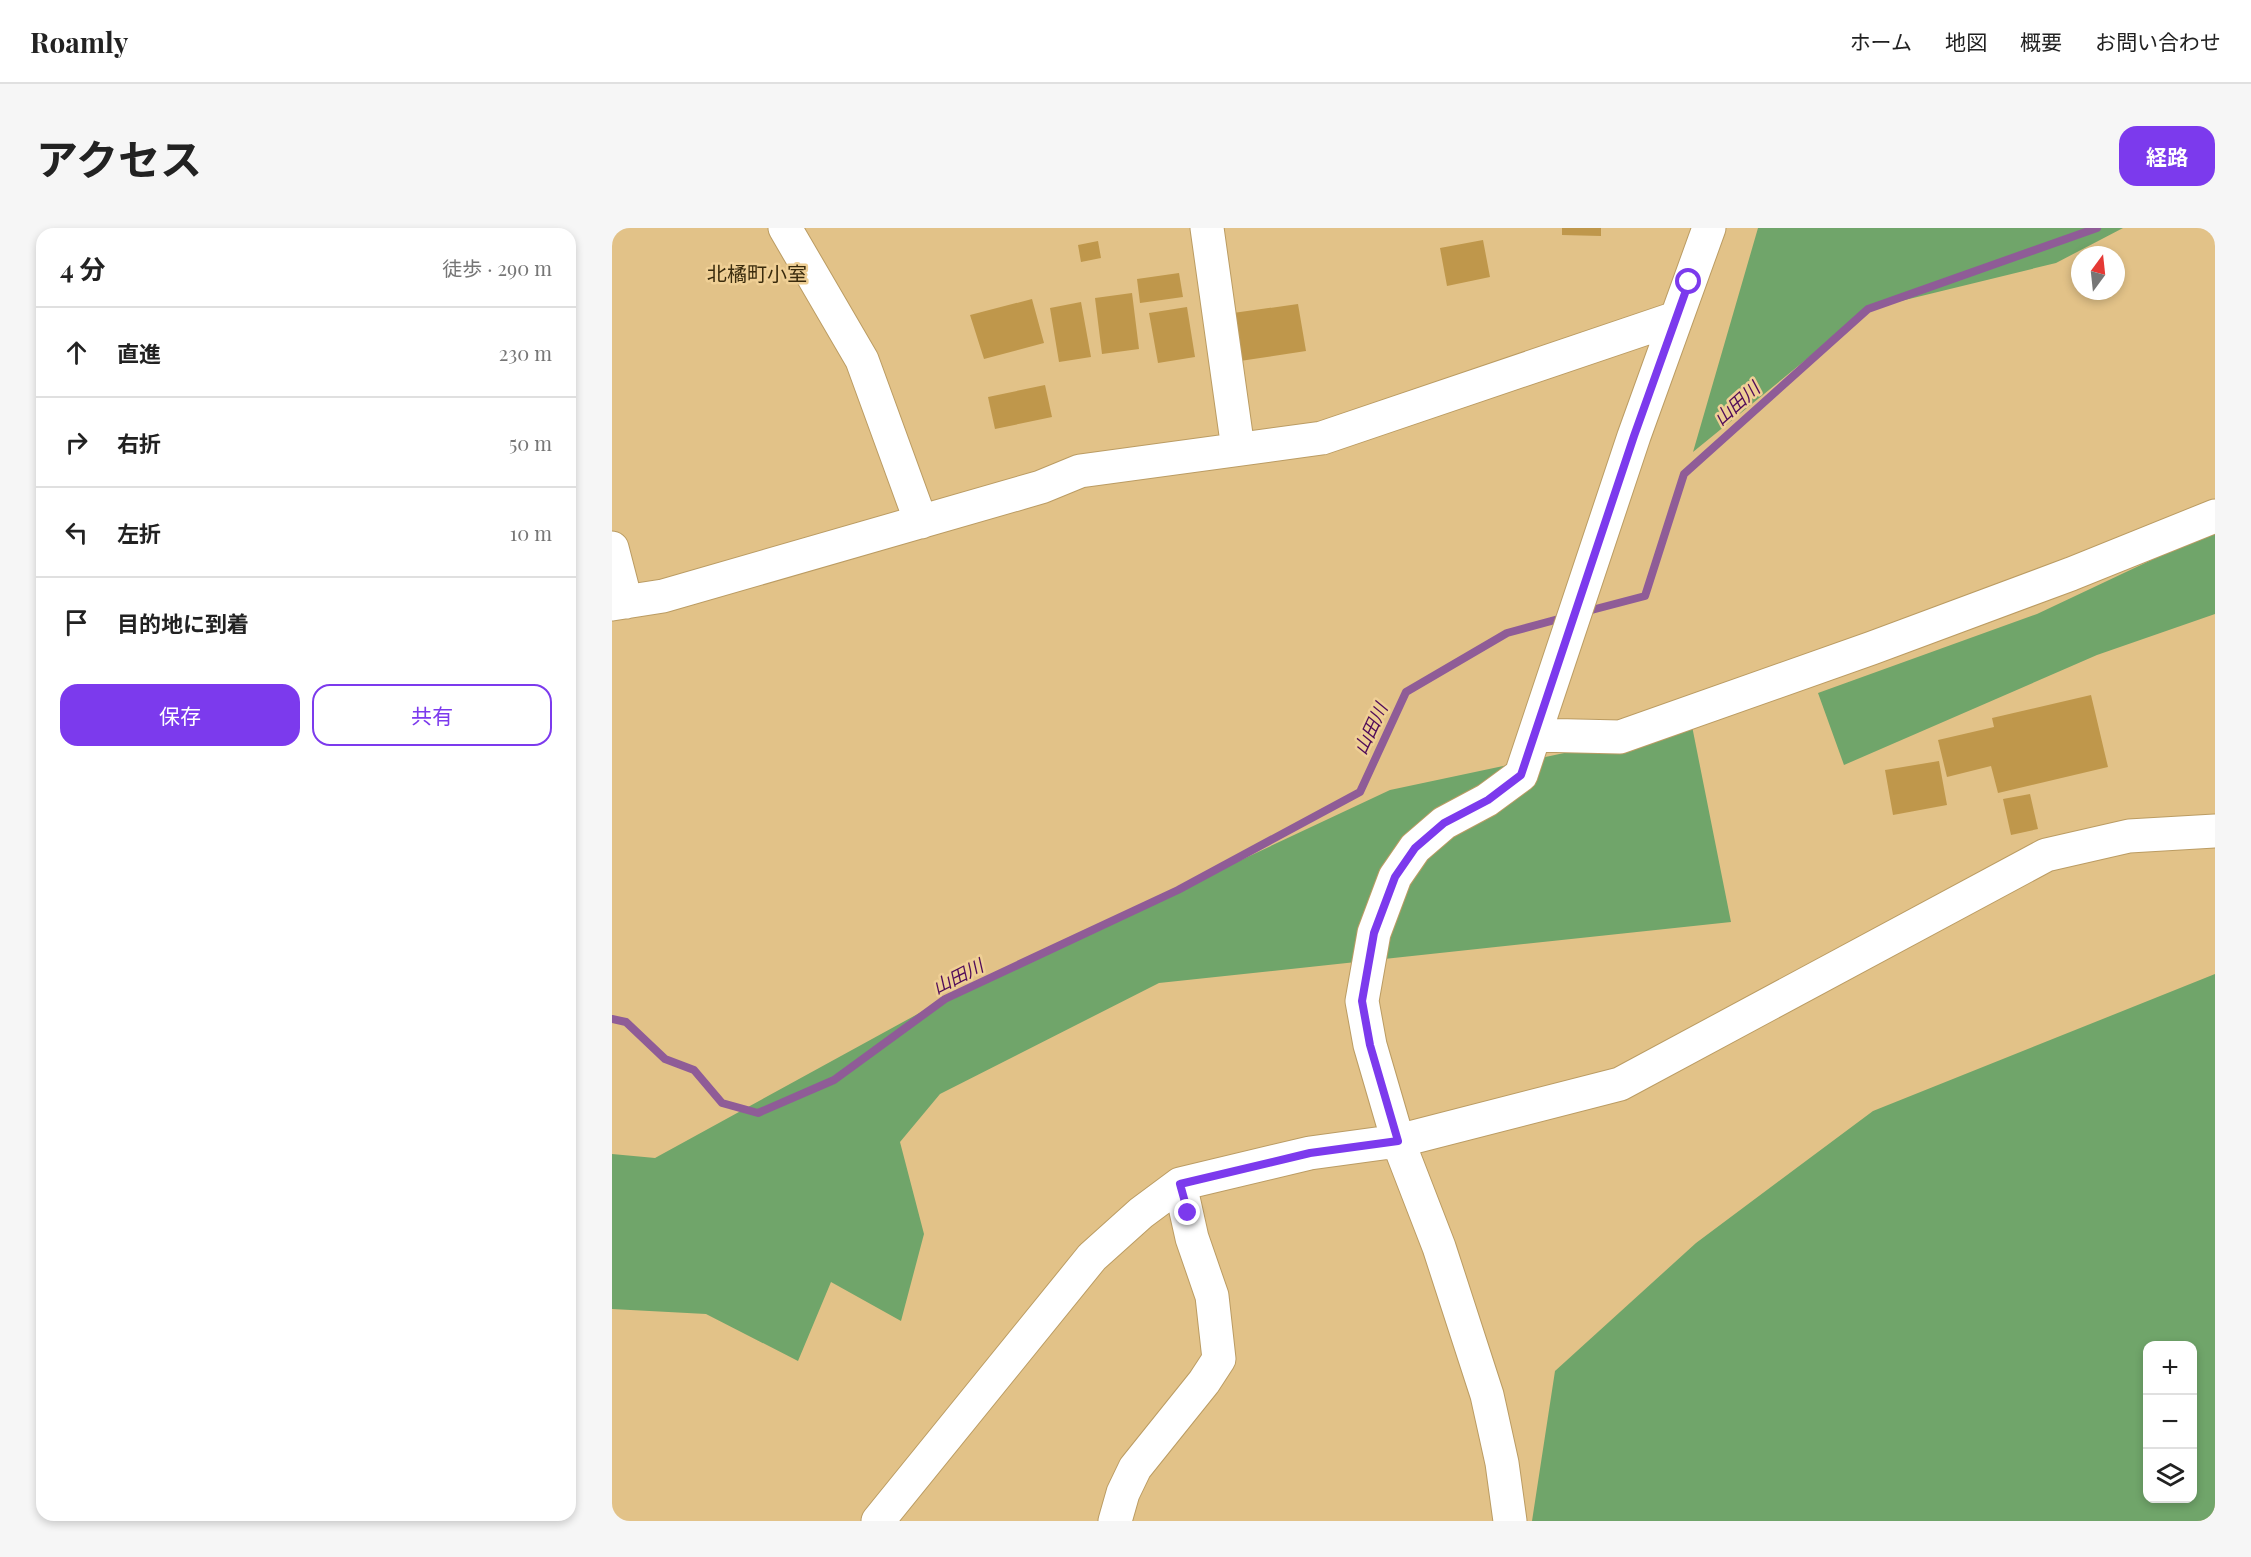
<!DOCTYPE html>
<html lang="ja">
<head>
<meta charset="utf-8">
<style>
	:root { --surface:#fff; --page:#f6f6f6; --text:#222; --muted:#767676; --line:#e0e0e0; --accent:#7c3aed }
	body { margin:0; font-family:"Playfair Display","Noto Sans JP",serif; background:var(--page); color:var(--text) }
	.controls { position:absolute; right:18px; bottom:18px; display:grid; overflow:hidden; border-radius:12px; box-shadow:0 3px 9px #0003 }
	.controls button { width:54px; height:54px; display:grid; place-items:center; padding:0; border:0; border-bottom:2px solid var(--line); background:var(--surface); color:var(--text); font:30px sans-serif }
	.compass { position:absolute; left:1459px; top:18px; width:54px; height:54px; border-radius:50%; background:var(--surface); box-shadow:0 3px 9px #0003; rotate:15deg }
	.stop { position:absolute; width:18px; height:18px; margin:-14px; border:4px solid #7c3aed; border-radius:50%; background:#fff }
	.stop.end { background:#7c3aed; border-color:#fff; box-shadow:0 2px 6px #0008 }
	.list { margin:0; padding:0; list-style:none }
	h2 { display:flex; justify-content:space-between; align-items:center; height:78px; margin:0; padding:0 24px; font-size:26px }
	h2 small { font-size:20px; font-weight:400; color:var(--muted) }
	.list li { display:grid; grid-template-columns:39px 1fr auto; gap:18px; align-items:center; box-sizing:border-box; height:90px; padding:0 24px; border-top:2px solid var(--line) }
	.list b { display:block; font-size:22px; white-space:nowrap }
	.list em { font-size:20px; font-style:normal; color:var(--muted) }
	.actions { display:flex; gap:12px; padding:18px 24px }
	.actions a { flex:1; padding:14px 0; border:2px solid var(--accent); border-radius:18px; text-align:center; font-size:21px; color:var(--accent) }
	.actions .main { background:var(--accent); color:#fff }
	.icon { flex:none; width:33px; height:33px; fill:none; stroke:currentColor; stroke-width:2; stroke-linecap:round; stroke-linejoin:round }
	.map { position:relative; flex:none; width:1603px; height:1293px; overflow:hidden; border-radius:18px }
	header { display:flex; align-items:center; gap:36px; box-sizing:border-box; height:84px; padding:0 30px; background:var(--surface); border-bottom:2px solid var(--line) }
	header strong { font-size:28px }
	nav { display:flex; gap:33px; margin-inline-start:auto; font-size:21px }
	.intro { display:flex; align-items:center; justify-content:space-between; box-sizing:border-box; height:144px; padding:0 36px }
	h1 { margin:0; font-size:42px }
	.button { padding:15px 27px; border-radius:18px; background:var(--accent); color:#fff; font-size:21px; font-weight:700 }
	main { display:flex; gap:36px; padding:0 36px }
	aside { flex:1; background:var(--surface); border-radius:18px; box-shadow:0 3px 9px #0003 }
	.map>svg:first-child { display:block }
	.green { fill:#70a56a; fill-rule:evenodd }
	.lines { fill:none; stroke-linecap:round; stroke-linejoin:round }
	.stream { stroke:#8f5c97; stroke-width:8 }
	.building { fill:#bf974b }
	.minor-casing { stroke:#bb9c63; stroke-width:35 }
	.minor { stroke:#fff; stroke-width:33 }
	.route { stroke:#7c3aed; stroke-width:8 }
	.labels { text-anchor:middle; stroke-width:5; stroke-linejoin:round; paint-order:stroke }
	.water-label { font-size:18px; font-style:italic; fill:#4f0b59; stroke:#efcf95 }
	.quarter-label { font-size:20px; fill:#3a2b0d; stroke:#efcf95 }
</style>
</head>
<body>
<header>
<strong>Roamly</strong>
<nav><a>ホーム</a><a>地図</a><a>概要</a><a>お問い合わせ</a></nav>
</header>
<div class="intro"><h1>アクセス</h1><a class="button">経路</a></div>
<main>
<aside>
<h2>4 分<small>徒歩 · 290 m</small></h2>
<ul class="list">
<li><svg class="icon" aria-label="ahead" viewBox="0 0 24 24"><path d="M12 20V5M6 11l6-6 6 6"/></svg><div><b>直進</b></div><em>230 m</em></li>
<li><svg class="icon" aria-label="right" viewBox="0 0 24 24"><path d="M7 20v-9h11M14 6l5 5-5 5"/></svg><div><b>右折</b></div><em>50 m</em></li>
<li><svg class="icon" aria-label="left" viewBox="0 0 24 24"><path d="M17 20v-9H6M10 6l-5 5 5 5"/></svg><div><b>左折</b></div><em>10 m</em></li>
<li><svg class="icon" aria-label="arrive" viewBox="0 0 24 24"><path d="M6 21V4h12l-3 4 3 4H6"/></svg><div><b>目的地に到着</b></div></li>
</ul>
<div class="actions"><a class="main">保存</a><a>共有</a></div>
</aside>
<div class="map">
<svg width="1603" height="1293" viewBox="0 0 1603 1293">
	<rect width="100%" height="100%" fill="#e2c288"/>
	<path class="green" d="M1146 0H1511L1444 35 1256 81 1081 224Z
		M1603 302V386L1485 427 1232 537 1206 465 1425 386Z
		M1080 498 1119 694 547 755 328 866 288 914 312 1006 289 1093 219 1054 186 1133 94 1086 0 1081V926L43 930 333 771 778 562Z
		M1603 746V1293H920L943 1143 1084 1015 1261 883ZM1536 1118H1580V1270H1536Z"/>
	<g class="lines">
		<path class="stream" d="M972 384 1033 368 1072 246 1256 81 1485 0
			M0 791 14 794 53 831 82 842 110 875 146 885 222 852 333 771 566 662 748 564 794 464 895 405 954 389"/>
	</g>
	<path class="building" d="M950 0H989V8L950 7Z
		M871 12 878 49 835 58 828 20Z
		M486 13 489 30 469 34 466 17Z
		M567 45 571 69 528 75 525 51Z
		M520 65 527 121 490 126 483 70Z
		M420 71 432 115 372 131 358 87Z
		M469 74 479 129 447 134 438 80Z
		M686 76 694 123 628 133 621 85Z
		M575 79 583 129 546 135 537 85Z
		M433 157 440 189 383 201 376 169Z
		M1479 467 1496 539 1386 565 1379 538 1335 549 1326 512 1382 499 1380 490Z
		M1327 533 1335 577 1281 587 1273 542Z
		M1418 566 1426 601 1399 607 1391 571Z"/>
	<g class="lines">
		<g class="minor-casing">
			<path id="minor" d="M173 0 250 132 309 294
				M595 0 626 221
				M0 320 14 374
				M0 376 51 368 429 259 468 243 710 210 1064 90
				M923 507 1008 509 1260 420 1459 346 1603 288
				M266 1293 480 1029 529 985 568 956 698 925 786 913 1008 856 1434 627 1517 608 1603 603
				M503 1293 511 1265 523 1240 592 1154 607 1131 600 1068 580 1010 568 956
				M898 1293 890 1235 875 1167 827 1019 786 913 758 817 750 773 762 705 783 649 803 620 832 595 875 572 909 547 1022 208 1097 0"/>
		</g>
		<use href="#minor" class="minor"/>
	</g>
	<g class="lines">
		<path class="route" d="M576 985 568 956 698 925 786 913 758 817 750 773 762 705 783 649 803 620 832 595 876 572 909 547 1022 208 1077 54"/>
	</g>
	<g class="labels">
		<g class="water-label">
			<text transform="translate(1125 176) rotate(-42)" y="6">山田川</text>
			<text transform="translate(759 501) rotate(-65)" y="6">山田川</text>
			<text transform="translate(346 749) rotate(-27)" y="6">山田川</text>
		</g>
		<g class="quarter-label">
			<text x="145" y="53">北橘町小室</text>
		</g>
	</g>
</svg>
<div class="controls">
<button>+</button>
<button>−</button>
<button><svg class="icon" aria-label="layers" viewBox="0 0 24 24"><path d="M12 4l9 5-9 5-9-5zM3 14l9 5 9-5"/></svg></button>
</div>
<svg class="compass" viewBox="-18 -18 36 36"><path d="M0-13l5 13h-10z" fill="#e53935"/><path d="M0 13l5-13h-10z" fill="#767676"/></svg>
<div class="stop" style="left:1077px;top:54px"></div>
<div class="stop end" style="left:576px;top:985px"></div>
</div>
</main>
</body>
</html>
